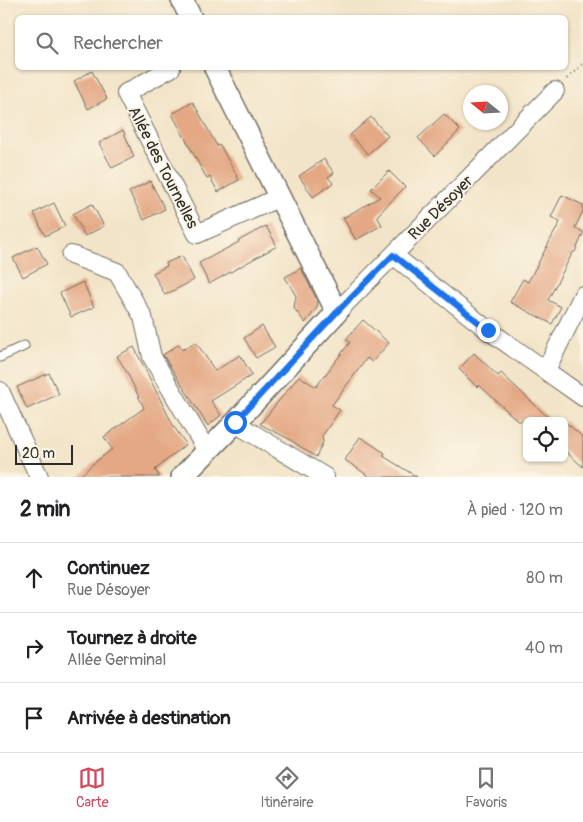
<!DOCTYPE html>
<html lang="fr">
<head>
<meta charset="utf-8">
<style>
	:root { --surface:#fff; --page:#f6f6f6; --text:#202124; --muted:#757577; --line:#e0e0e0; --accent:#d1495b }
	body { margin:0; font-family:Pangolin,sans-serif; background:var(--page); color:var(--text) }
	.controls { position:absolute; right:15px; bottom:15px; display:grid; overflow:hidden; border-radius:8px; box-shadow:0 1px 4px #0004 }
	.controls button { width:45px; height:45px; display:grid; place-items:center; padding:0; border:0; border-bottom:1px solid var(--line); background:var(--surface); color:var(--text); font:25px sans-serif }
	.compass { position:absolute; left:463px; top:85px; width:45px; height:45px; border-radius:50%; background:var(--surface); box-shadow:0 1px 4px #0004; rotate:288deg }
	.scale { position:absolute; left:15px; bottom:12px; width:58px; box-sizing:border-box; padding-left:5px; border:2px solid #2b2b2b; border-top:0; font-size:14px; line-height:18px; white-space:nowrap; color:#2b2b2b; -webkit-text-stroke:4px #fcf5e5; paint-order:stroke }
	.stop { position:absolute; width:15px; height:15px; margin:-11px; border:4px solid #1a73e8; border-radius:50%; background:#fff }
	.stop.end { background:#1a73e8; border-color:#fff; box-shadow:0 1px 5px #0008 }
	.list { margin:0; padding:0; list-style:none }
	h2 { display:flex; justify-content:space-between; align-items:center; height:65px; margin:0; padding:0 20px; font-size:21px }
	h2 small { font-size:16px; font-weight:400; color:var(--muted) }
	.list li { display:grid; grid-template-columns:32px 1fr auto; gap:15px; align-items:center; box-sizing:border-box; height:70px; padding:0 20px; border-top:1px solid var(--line) }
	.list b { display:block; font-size:19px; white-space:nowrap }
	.list p { margin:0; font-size:16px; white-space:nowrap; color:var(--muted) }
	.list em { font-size:16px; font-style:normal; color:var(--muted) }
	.icon { flex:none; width:28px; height:28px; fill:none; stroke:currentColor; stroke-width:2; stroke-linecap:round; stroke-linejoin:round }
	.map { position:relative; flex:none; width:583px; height:477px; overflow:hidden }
	.search { position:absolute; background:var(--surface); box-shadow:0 1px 4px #0004; left:15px; right:15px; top:15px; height:55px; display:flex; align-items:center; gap:12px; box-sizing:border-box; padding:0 18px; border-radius:8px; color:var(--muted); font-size:19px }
	.sheet { height:275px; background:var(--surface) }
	nav { display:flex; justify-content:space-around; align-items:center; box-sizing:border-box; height:70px; border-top:1px solid var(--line); background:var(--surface); font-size:14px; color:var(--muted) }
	nav a { display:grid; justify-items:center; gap:2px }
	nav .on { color:var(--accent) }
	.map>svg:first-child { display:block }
	.building { fill:#e4a884 }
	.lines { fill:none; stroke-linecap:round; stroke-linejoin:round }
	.service-casing { stroke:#716c62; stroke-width:11 }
	.minor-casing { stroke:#716c62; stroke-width:20 }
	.tertiary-casing { stroke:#716c62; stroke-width:24 }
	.path { stroke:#716c62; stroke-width:3; stroke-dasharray:1 4; stroke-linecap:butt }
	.service { stroke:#fff; stroke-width:9 }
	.minor { stroke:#fff; stroke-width:18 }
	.tertiary { stroke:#fff; stroke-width:21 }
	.route { stroke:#1a73e8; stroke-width:6 }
	.labels { text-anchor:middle; stroke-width:4; stroke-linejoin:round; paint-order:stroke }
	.street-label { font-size:16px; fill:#2b2b2b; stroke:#fcf5e5 }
</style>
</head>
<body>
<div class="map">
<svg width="583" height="477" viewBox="0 0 583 477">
	<rect width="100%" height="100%" fill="#fcf5e5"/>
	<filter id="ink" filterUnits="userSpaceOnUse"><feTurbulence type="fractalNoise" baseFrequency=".02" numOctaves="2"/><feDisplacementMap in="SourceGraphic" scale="10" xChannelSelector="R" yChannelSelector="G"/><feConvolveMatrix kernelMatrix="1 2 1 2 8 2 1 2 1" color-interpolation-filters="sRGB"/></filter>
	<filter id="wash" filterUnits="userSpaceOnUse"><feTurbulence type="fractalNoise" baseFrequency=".0096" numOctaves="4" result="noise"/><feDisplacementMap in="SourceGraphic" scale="20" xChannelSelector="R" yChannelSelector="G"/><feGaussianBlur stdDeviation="1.12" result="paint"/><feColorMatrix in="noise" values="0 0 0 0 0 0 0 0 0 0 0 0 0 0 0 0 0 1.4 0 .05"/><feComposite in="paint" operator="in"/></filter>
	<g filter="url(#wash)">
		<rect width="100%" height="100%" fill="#f2e4c8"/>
		<g id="blocks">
			<path class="building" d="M92 71 107 99 88 109 74 81Z
				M193 102 217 146 220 145 239 180 218 192 210 177 207 179 172 114Z
				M444 114 460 130 435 156 418 138Z
				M371 117 388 136 368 154 350 135Z
				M123 130 134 157 112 168 99 143Z
				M324 159 334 173 328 177 333 183 313 197 299 176Z
				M389 171 405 187 377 216 382 225 356 240 343 218 380 197 371 189Z
				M150 181 165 209 144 220 129 192Z
				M562 195 583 205V211L575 228 583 232V234L575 252H573L548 300 561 307 552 324 510 302 523 279 528 282 560 222 551 217Z
				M54 203 65 226 45 236 34 213Z
				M92 204 104 226 85 236 73 214Z
				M266 226 277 246 209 284 199 263 239 242 238 241Z
				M37 246 47 264 23 277 13 258Z
				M182 256 194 280 165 295 153 273 167 266 166 263Z
				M301 268 318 302 317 308 305 323 294 308 296 296 285 277Z
				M83 282 94 307 71 317 60 293Z
				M363 320 389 343 372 362 367 358 332 405 340 410 322 436 323 442 316 457 289 439 260 424 299 376 316 387 350 342 346 339Z
				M262 326 275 347 256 358 244 338Z
				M196 342 215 371 240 355 252 375 211 401 221 415 208 426 163 355 179 344 182 350Z
				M134 347 174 427 186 444 155 470 160 477H79L93 464 112 449 104 437 144 408 128 374 117 356Z
				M474 353 498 376 501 373 552 421H518L479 385 477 387 459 369Z
				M49 373 59 394 27 409 17 387Z
				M564 421 583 437V467L564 450Z
				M360 437 385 453 383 456 417 477H370L345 460Z"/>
		</g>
	</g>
	<g filter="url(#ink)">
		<use href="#blocks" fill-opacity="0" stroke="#716c62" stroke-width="1"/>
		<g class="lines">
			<g class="service-casing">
				<path id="service" d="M0 357 24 346"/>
			</g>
			<g class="minor-casing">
				<path id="minor" d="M171 68 126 93 197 234 280 197
					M71 255 117 272 143 317 152 357 207 451
					M393 255 488 330 583 397
					M337 312 555 91
					M546 370 583 295
					M0 391 39 477
					M235 423 325 477"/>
			</g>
			<g class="tertiary-casing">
				<path id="tertiary" d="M182 0 191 18
					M182 477 235 423 337 312 215 68"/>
			</g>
			<path class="path" d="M567 79 583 64"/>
			<use href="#service" class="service"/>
			<use href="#minor" class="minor"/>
			<use href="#tertiary" class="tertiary"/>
		</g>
	</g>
	<g class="lines" filter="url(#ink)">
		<path class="route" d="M235 422 337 312 393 255 488 330"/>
	</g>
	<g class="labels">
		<g class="street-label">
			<text transform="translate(164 167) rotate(63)" y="6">Allée des Tournelles</text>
			<text transform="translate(440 207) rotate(-45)" y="6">Rue Désoyer</text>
		</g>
	</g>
</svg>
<div class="controls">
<button><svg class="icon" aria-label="locate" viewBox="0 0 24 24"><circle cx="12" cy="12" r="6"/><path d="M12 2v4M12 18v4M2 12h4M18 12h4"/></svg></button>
</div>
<svg class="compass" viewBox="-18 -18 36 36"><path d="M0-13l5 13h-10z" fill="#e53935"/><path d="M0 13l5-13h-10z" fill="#757577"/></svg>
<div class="scale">20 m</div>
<div class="stop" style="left:235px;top:422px"></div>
<div class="stop end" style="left:488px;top:330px"></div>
<div class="search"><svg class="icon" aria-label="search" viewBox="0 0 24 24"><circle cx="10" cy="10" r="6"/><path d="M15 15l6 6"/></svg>Rechercher</div>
</div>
<section class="sheet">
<h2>2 min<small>À pied · 120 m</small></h2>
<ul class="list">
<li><svg class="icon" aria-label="ahead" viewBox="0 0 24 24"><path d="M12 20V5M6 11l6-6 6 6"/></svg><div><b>Continuez</b><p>Rue Désoyer</p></div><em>80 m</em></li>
<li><svg class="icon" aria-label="right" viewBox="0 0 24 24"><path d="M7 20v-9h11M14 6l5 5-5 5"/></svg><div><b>Tournez à droite</b><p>Allée Germinal</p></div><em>40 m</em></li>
<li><svg class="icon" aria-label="arrive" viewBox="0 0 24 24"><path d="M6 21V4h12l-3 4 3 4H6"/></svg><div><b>Arrivée à destination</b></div></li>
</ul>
</section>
<nav>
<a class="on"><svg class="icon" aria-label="map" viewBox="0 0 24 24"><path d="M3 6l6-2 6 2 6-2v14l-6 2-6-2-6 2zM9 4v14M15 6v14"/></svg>Carte</a>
<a><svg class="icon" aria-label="directions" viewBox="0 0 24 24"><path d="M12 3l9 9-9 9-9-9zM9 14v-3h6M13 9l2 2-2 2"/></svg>Itinéraire</a>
<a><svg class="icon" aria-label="saved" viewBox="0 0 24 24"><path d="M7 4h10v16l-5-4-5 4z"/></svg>Favoris</a>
</nav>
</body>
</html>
